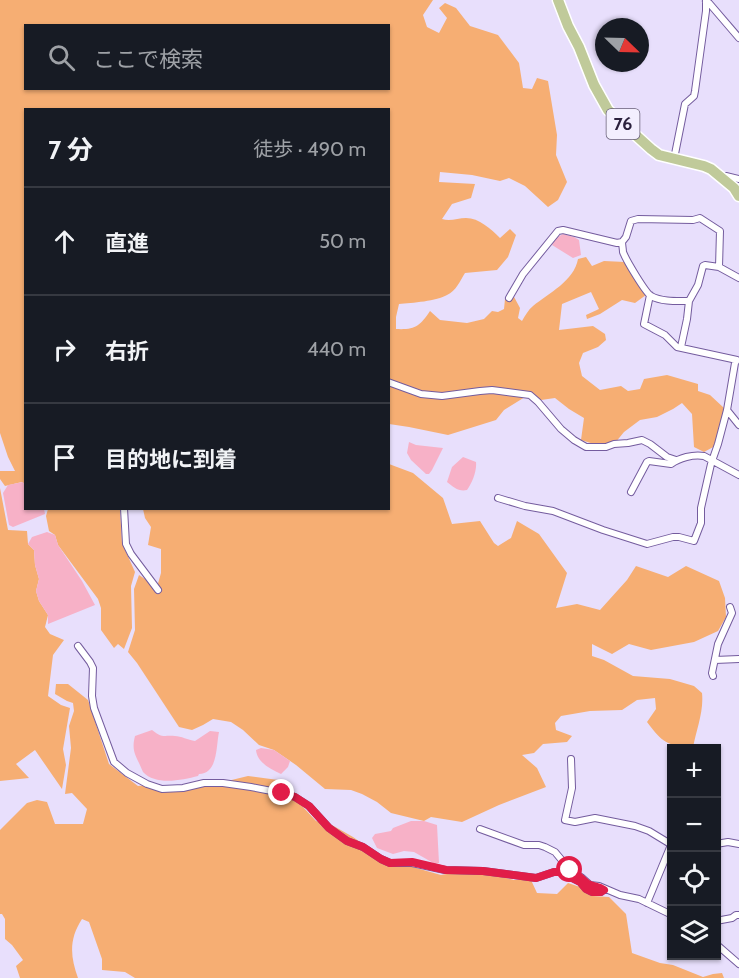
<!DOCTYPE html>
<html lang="ja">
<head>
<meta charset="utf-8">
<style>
	:root { --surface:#171b24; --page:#20242c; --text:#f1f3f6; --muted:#9ea1a6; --line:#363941 }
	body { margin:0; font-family:Cabin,"Noto Sans JP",sans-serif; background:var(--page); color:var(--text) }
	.controls { position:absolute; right:18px; bottom:18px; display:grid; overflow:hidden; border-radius:0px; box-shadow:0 2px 4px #0004 }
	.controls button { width:54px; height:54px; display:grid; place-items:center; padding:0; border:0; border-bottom:2px solid var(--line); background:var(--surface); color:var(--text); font:30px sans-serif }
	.compass { position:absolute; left:595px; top:18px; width:54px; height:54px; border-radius:50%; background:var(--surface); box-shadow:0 2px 4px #0004; rotate:113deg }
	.stop { position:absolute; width:18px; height:18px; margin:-14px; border:4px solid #e11d48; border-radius:50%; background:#fff }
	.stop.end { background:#e11d48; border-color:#fff; box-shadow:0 2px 6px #0008 }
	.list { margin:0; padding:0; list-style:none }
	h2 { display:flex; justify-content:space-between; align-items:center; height:78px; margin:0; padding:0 24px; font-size:26px }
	h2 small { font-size:20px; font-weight:400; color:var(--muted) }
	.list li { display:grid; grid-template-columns:39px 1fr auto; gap:18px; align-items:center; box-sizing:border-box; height:108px; padding:0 24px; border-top:2px solid var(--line) }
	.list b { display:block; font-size:22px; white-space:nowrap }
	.list em { font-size:20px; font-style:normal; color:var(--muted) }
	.icon { flex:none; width:33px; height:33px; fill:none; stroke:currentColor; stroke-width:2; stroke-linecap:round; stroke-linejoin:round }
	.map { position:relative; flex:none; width:739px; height:978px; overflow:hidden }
	.search { position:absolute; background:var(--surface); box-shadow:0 2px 4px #0004; left:24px; top:24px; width:366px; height:66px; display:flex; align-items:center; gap:15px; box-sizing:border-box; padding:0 21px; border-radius:0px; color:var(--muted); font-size:22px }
	.panel { position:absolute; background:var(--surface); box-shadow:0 2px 4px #0004; left:24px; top:108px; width:366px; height:402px; border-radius:0px }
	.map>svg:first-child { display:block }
	.green { fill:#f6ae73; fill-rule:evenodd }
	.water { fill:#f7b1c7 }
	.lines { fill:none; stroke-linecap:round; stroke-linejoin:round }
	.street-casing { stroke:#745c9e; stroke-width:8 }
	.primary-casing { stroke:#fff; stroke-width:13 }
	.street { stroke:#fff; stroke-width:6 }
	.primary { stroke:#c0ca9a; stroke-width:10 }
	.route { stroke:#e11d48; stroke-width:8 }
	.labels { text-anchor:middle; stroke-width:4.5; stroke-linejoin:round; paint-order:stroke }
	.shield { fill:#f3effe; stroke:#675f77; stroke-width:1.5 }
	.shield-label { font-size:18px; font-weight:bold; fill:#2b213d }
</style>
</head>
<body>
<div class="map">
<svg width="739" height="978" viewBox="0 0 739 978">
	<rect width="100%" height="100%" fill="#e8dffc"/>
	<path class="green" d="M0 0H433L423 15 427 27 439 33 447 18 439 8 445 3 456 8 470 26 498 35 519 63 523 88 532 89 537 78 548 81 557 135 556 155 567 182 558 200 548 207 525 186 509 178 500 181 472 175 440 172 439 182 475 184 471 198 452 204 442 219C450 222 458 218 466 218 479 218 491 229 500 238L510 229 516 235 508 257 497 270 465 273C460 281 456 291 447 295 437 301 412 303 399 304L396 317V329C415 330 420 326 430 311L440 320 467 323 484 319 492 311 498 312 504 309 505 299 513 295 520 308 518 318 522 321C525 316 528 310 533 306 549 293 574 281 578 259L586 257 592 266 604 261 625 262 646 295 635 303 622 300 600 314 587 319 586 315 599 309 591 292 562 304 559 330 593 326 605 334 606 340 598 347 583 353 579 363 582 376 600 390 621 386 628 391 640 389 644 379 667 375 698 384V391L710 395 724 408 717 445 704 452 694 447 692 414 682 403 673 409 657 417 640 420 624 432 615 443 597 445 581 440 584 418 569 409 555 398 541 400 525 397 504 410 496 420 448 435 409 427 389 424 388 110H26L25 485 22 482 5 486 0 479V471H15L8 457 0 433ZM26 26H388V88H26Z
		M389 464 413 473 443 498 452 524 480 521 494 543 498 546 511 538 517 521 539 534 567 573 556 608 577 604 600 610 627 580 636 566 668 577 686 566 719 581 725 598 726 617 718 631 694 642 651 650 629 644 612 654 592 644V656L604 660 633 676 670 679 694 686 702 693C704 712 696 730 693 748 666 745 663 743 647 722L656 709 655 698 637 700 622 710 590 711 561 716 555 723 556 730 572 736 567 742 543 744 534 753 522 755 537 768 546 787 499 805 462 822 431 817 424 821 391 813 377 802 362 794 351 790 325 789 296 765 274 750 259 745 243 730 231 722 213 719 203 725 192 730 179 727 137 663 128 652 135 630 134 589 139 575 157 587 161 573V549L148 545 151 527 145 518 143 509 388 508Z
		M0 488 8 530 27 531 28 544 34 550 35 565 39 579 36 591 39 601 48 615 45 627 50 634 64 640 53 655 48 696 61 705 70 708 63 749 66 765 62 789 35 750 16 764 29 778 0 781Z
		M48 509H120L122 543 135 572 131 586 132 628 124 649 118 644 114 648 101 630V608L98 599 58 545 55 535 49 531 46 516Z
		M56 684H68L88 700 109 764 138 786 148 785 168 788 187 784 207 786 248 776 278 780 316 821 332 825 353 837 366 846 374 858 389 866H409L441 875 473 869 514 880H531L537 893 557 894 568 883 583 888 593 896 609 897 626 914 632 953 660 963 673 965 703 977 713 974 722 973 724 978H135L125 972 102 970V959L89 922 82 919C69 939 70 956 78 978H20L16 966 23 960 12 945 5 939V919L2 914H0V830L27 803 37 800 47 802 55 824H83L87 809 72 793 65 794 71 748 69 726 74 711 73 703 67 701 55 694Z"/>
	<path class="water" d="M563 234 574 237 579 240 581 255 573 258 552 245 556 238Z
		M409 442 416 445 443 448 432 470 429 474H426L411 460 407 453Z
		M463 457 476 462C477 471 472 483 467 490 459 492 453 487 447 482L452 467Z
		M23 482 25 485 26 508 44 509 45 514 13 527 9 525 3 493 8 485Z
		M47 532 55 535 58 545 82 581 95 605 48 624V615L39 601 36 591 39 579 35 565 34 550 28 544 32 537Z
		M152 730C164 739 162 735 175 736 181 736 188 740 195 741L210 731 219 732C216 746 218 774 199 774L198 776C182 780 156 786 143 772 142 770 140 765 139 763 134 753 132 748 135 736Z
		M261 748 274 750 290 761 288 767 281 774C270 769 257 762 256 750Z
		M411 821H424L437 825 439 863 435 864 414 852 404 851 393 854 377 848 372 838 375 834 391 831 393 828Z"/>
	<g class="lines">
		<g class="street-casing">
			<path id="street" d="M706 1 709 3 739 38
				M674 159 685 104 694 96 695 91 706 11V0
				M722 177 726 176 739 179
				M622 242C622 244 623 250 623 252 626 260 645 292 651 296 662 302 677 301 689 301
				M509 298 523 274 558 231 563 230 617 243 622 242 626 237 631 221 638 219 693 220 700 218 720 231 719 267
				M681 347 687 319 689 301 698 285 703 266 705 265 719 267 739 278
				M388 382 421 394 442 396 480 391 492 390 530 395 538 402 561 429 574 440 586 447H606L614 444 628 443 642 440 650 444 667 457 676 460
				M727 410 739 425
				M631 492 647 462 649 461 671 464C679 458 693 454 704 456L739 475
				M498 498 525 506 553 511 603 530 647 544 673 537H679L694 541 701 523V508L711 464 718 444 727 410 735 363 737 360 677 347 665 335 644 324 650 295
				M124 508 126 544 131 554 158 590
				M78 646 90 662 93 668 92 696 94 708 114 762 127 773 147 784 162 789 183 788 204 783H223L251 787 282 793 295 797 309 806 329 828 347 841 363 847 381 859 390 863H412L445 870 483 871 536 878 554 872H560L580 882 586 889 592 892H601L604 889
				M715 660 739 659
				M713 676 712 673 718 644 732 613 730 607
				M571 759 572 788 565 820 575 822 595 818 635 826 649 831 672 845
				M480 829 524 845H539L545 847 555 852 570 870 581 877 590 885 599 886 620 895 639 899 672 915
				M716 844 728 842 739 844
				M647 903 671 845
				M716 921 732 918 736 915H739
				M716 944 739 964"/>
		</g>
		<g class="primary-casing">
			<path id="primary" d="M558 0 568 26 579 47 594 85 608 110 651 149 659 155 704 166 711 169 734 188 739 196"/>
		</g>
		<use href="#street" class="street"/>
		<use href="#primary" class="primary"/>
	</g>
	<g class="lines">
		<path class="route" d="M282 793 295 797 309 806 329 828 347 841 363 847 381 859 390 863 412 862 446 870 483 871 536 878 554 872H560L580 882 586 889 592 892H601L604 890C598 886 593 887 588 884 582 879 577 874 570 870"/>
	</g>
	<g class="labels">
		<rect class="shield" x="606.5" y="109" width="33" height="30" rx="4.5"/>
		<g class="shield-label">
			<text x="623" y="130">76</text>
		</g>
	</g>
</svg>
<div class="controls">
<button>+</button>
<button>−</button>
<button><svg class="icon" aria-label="locate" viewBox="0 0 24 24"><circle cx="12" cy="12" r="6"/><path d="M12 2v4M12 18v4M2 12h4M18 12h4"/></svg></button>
<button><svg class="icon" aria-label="layers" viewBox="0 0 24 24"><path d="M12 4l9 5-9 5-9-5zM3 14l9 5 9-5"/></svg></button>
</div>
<svg class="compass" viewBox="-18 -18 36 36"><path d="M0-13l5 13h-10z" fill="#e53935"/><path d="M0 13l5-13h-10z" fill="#9ea1a6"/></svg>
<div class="stop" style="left:570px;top:870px"></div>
<div class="stop end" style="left:282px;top:793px"></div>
<div class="search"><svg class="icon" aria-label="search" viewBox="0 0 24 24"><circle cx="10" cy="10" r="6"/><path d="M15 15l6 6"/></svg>ここで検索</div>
<section class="panel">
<h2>7 分<small>徒歩 · 490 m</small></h2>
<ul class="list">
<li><svg class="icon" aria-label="ahead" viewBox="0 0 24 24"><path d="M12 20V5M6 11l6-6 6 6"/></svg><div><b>直進</b></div><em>50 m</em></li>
<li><svg class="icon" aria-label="right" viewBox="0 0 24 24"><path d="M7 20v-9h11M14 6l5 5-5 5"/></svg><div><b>右折</b></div><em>440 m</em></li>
<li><svg class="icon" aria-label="arrive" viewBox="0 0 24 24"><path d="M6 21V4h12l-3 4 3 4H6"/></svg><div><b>目的地に到着</b></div></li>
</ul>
</section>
</div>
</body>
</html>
